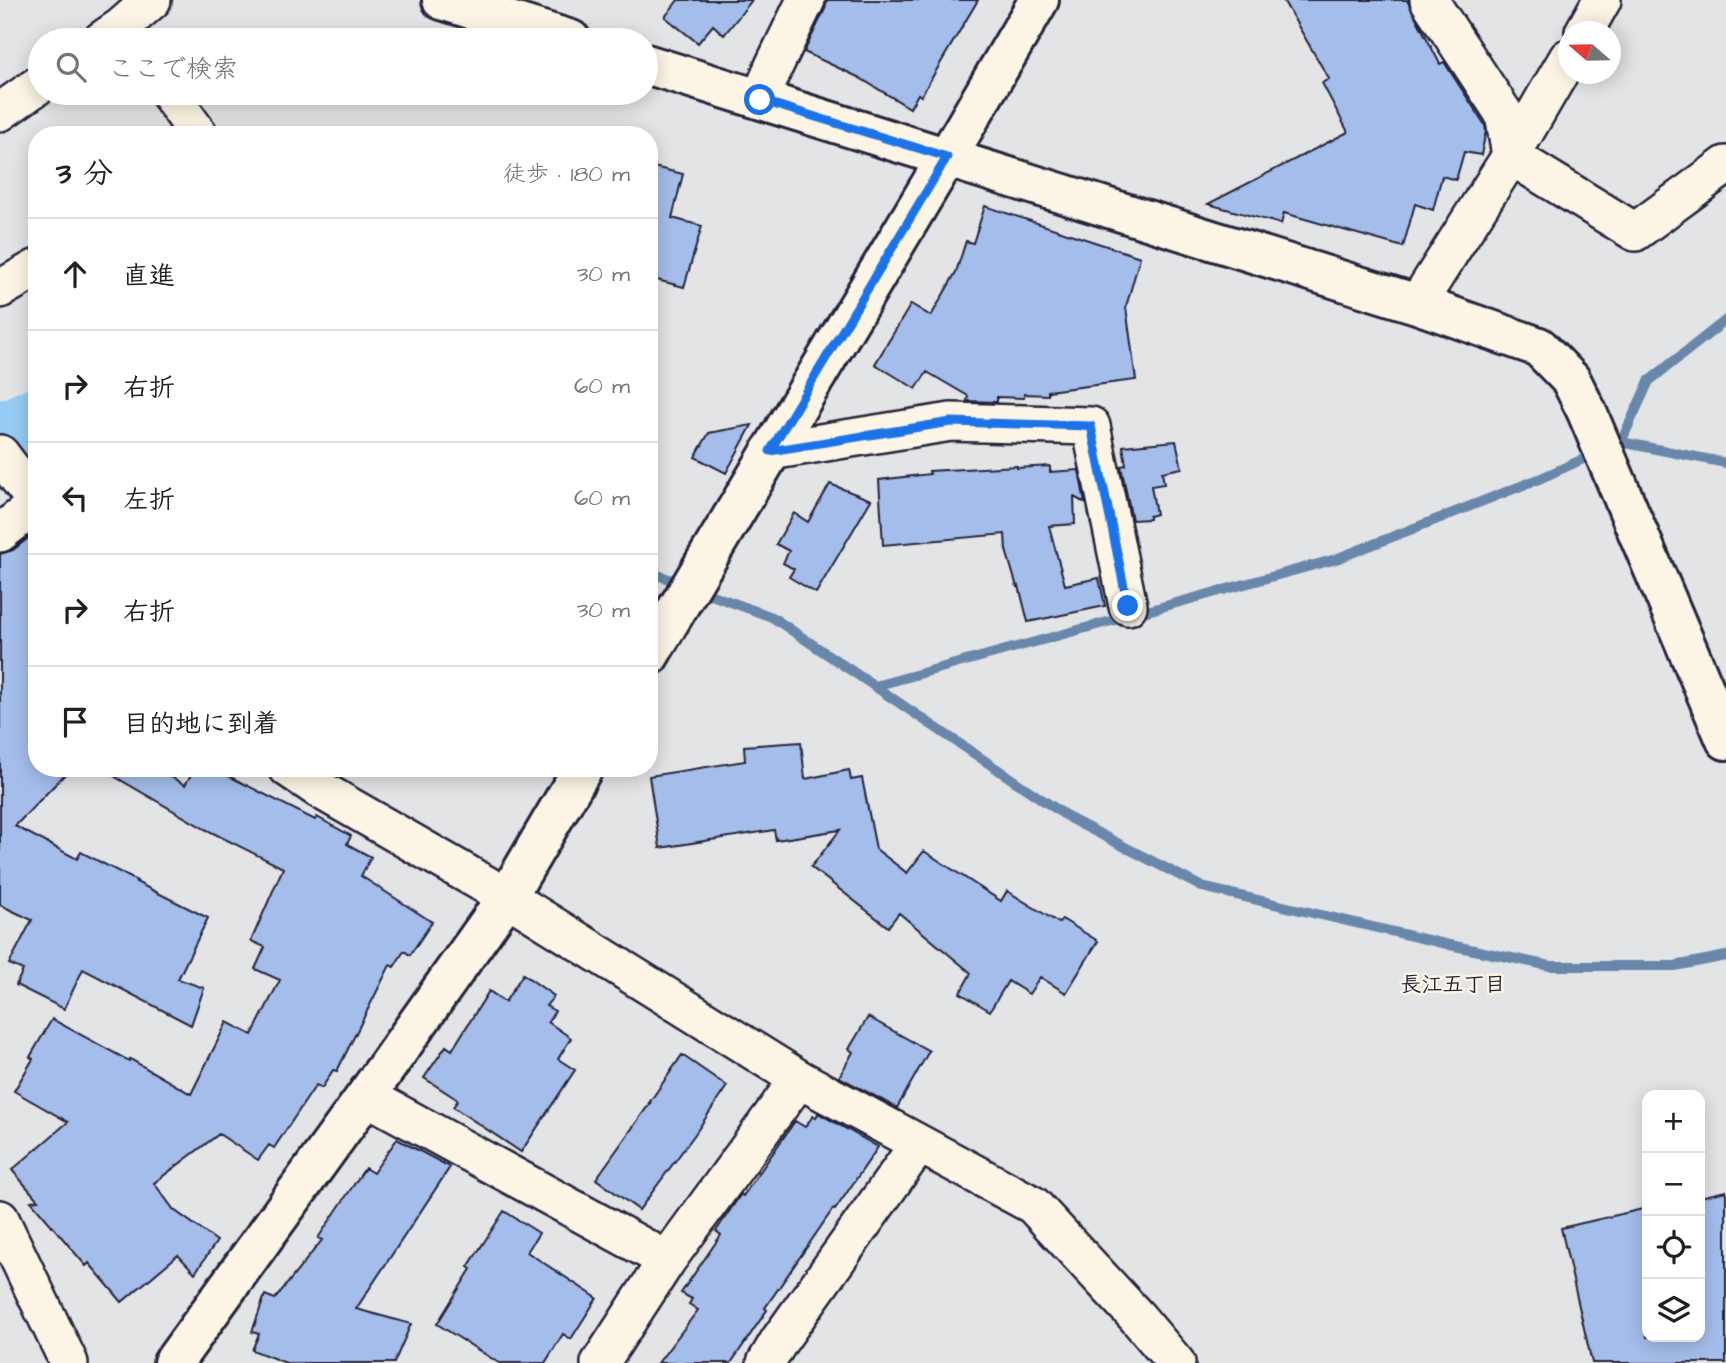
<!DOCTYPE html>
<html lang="ja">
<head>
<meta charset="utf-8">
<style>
	:root { --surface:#fff; --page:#f6f6f6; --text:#202124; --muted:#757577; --line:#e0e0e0 }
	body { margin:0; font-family:"Architects Daughter","Klee One",sans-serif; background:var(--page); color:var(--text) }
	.controls { position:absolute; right:21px; bottom:21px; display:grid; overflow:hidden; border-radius:14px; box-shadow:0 4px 18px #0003 }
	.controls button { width:63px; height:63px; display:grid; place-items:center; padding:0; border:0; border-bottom:2px solid var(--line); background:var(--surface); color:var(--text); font:35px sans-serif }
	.compass { position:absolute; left:1558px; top:21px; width:63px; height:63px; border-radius:50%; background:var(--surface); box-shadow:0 4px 18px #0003; rotate:290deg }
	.stop { position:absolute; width:21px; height:21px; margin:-16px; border:5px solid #1a73e8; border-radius:50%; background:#fff }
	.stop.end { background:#1a73e8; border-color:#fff; box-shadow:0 2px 7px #0008 }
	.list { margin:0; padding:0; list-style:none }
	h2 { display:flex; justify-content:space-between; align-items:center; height:91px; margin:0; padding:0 28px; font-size:30px }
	h2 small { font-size:23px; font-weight:400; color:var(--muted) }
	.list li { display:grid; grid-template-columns:46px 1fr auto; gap:21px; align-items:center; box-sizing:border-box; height:112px; padding:0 28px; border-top:2px solid var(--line) }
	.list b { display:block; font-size:26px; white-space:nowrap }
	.list em { font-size:23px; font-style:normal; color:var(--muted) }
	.icon { flex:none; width:38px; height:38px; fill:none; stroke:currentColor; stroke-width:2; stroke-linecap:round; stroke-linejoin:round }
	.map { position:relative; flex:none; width:1726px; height:1363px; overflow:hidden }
	.search { position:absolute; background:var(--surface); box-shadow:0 4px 18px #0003; left:28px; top:28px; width:630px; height:77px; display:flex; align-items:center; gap:18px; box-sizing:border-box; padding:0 24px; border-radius:38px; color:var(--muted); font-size:26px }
	.panel { position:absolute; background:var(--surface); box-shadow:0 4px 18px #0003; left:28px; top:126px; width:630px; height:651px; border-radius:28px }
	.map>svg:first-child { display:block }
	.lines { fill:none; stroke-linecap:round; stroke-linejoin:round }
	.stream { stroke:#6887aa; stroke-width:10 }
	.river { stroke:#96cbf4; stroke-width:66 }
	.building { fill:#a4bdea; stroke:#22223b; stroke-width:2 }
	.street-casing { stroke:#22223b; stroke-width:42 }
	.secondary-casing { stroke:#22223b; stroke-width:44 }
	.street { stroke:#fcf5e5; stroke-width:37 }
	.secondary { stroke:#fcf5e5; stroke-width:38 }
	.route { stroke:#1a73e8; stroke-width:9 }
	.labels { text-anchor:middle; stroke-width:5; stroke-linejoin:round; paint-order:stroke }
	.neighbourhood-label { font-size:21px; font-weight:bold; fill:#22223b; stroke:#fcf5e5 }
</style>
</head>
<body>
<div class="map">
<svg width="1726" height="1363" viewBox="0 0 1726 1363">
	<rect width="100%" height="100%" fill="#e2e4e6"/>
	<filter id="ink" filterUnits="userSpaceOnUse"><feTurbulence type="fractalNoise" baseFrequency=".0143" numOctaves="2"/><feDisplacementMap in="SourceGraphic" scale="14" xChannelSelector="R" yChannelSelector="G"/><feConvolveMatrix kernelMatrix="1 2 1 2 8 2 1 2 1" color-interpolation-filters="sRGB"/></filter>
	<g filter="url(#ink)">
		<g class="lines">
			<path class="stream" d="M1621 442 1649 381 1726 320
				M649 572 683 584
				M698 590 772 617 1071 819 1202 887 1450 945 1550 966H1675L1726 956
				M875 686 1336 559 1539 479 1621 442 1726 463"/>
			<path class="river" d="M0 436 37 420"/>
		</g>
		<path class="building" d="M678 0H752L724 35 713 25 698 43 665 17Z
			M827 0H978L921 96 918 94 910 108 858 77 804 52 825 9Z
			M1283 0H1407L1440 64 1444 62 1485 125 1486 131 1481 155 1464 152 1456 180 1442 176 1433 210 1415 204 1403 247 1284 213 1281 224 1208 204 1348 132 1322 83 1329 79Z
			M649 166 683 174 672 218 702 226 684 287 649 278Z
			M985 206 1140 257 1126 307 1136 380 1048 391V395L1024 394V398L997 397V402L967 401 968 396 927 372 916 389 875 364 911 304 931 316 956 272 966 241 973 243Z
			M752 425 726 473 695 457 709 433Z
			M1176 441 1182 468 1162 472 1164 484 1151 486 1156 514 1149 516V519L1132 520 1121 466 1126 465 1123 446Z
			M1017 466V468L1050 466V472L1079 470 1085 503 1074 497 1075 524 1049 526 1065 585 1099 578 1105 606 1028 622 1019 586 1017 587 1006 550 1005 534 883 545 879 480 930 474 929 471Z
			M830 484 871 500 816 593 789 577 794 569 783 563 789 551 776 544 794 513 808 522Z
			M37 531V768H71L15 826 77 859 81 852 137 881 136 882 208 918 178 979 204 988 191 1025 83 969 64 1009 16 985 23 970 9 964 32 920 0 905V554L13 550Z
			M801 742 805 779 849 770 851 780 862 778 876 849 907 873 924 851 1001 901 1007 891 1059 923 1062 919 1098 941 1066 993 1040 977 1029 994 1008 981 990 1011 960 993 971 973 899 913 888 927 811 867 840 830 776 840 774 830 660 848 649 776 745 761 744 746Z
			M100 768H156L185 785 195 768H213L315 820 317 817 351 836 347 844 371 857 361 876 432 922 410 955 404 951 394 967 390 965 337 1071 333 1070 322 1088 316 1085 274 1148 269 1145 258 1160 219 1134 154 1183 174 1210 217 1241 195 1273 178 1255 122 1302 89 1263 86 1266 31 1201 38 1200 12 1170 68 1122 14 1091 33 1059 30 1057 52 1019 129 1061 130 1059 191 1094 227 1022 252 1035 280 980 255 969 265 947 251 941 283 868 205 829Z
			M523 974 554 996 546 1006 555 1011 548 1022 571 1038 558 1059 575 1070 521 1152 453 1107 458 1100 424 1078 446 1046 452 1050 489 991 505 1002Z
			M868 1017 929 1051 897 1108 839 1077 853 1052 849 1049Z
			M682 1055 727 1086 695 1134 639 1210 596 1179 650 1103H649Z
			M818 1113 878 1147 835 1210 833 1209 765 1308 767 1310 731 1363H658L698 1310 689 1304 692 1299 681 1293 721 1235 716 1231 741 1194 743 1196 795 1121 805 1127 813 1116 816 1118Z
			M397 1139 450 1167 356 1309 411 1324 394 1363H286L252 1350 259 1334 252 1332 265 1295 275 1299 322 1240 318 1238 365 1168 373 1173Z
			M1726 1191V1363H1592L1561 1228 1647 1208V1337H1700V1197Z
			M504 1211 539 1233 527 1252 597 1298 571 1339 563 1334 545 1363H499L437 1324 471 1269 468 1267Z"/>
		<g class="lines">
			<g class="street-casing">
				<path id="street" d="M1429 0 1504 114 1511 156 1635 232 1726 165
					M1584 32 1602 0
					M102 40 121 27 152 0
					M169 93 199 135
					M760 100 774 66 806 0
					M0 112 40 84
					M0 289 37 268
					M1417 304 1511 156 1568 58
					M770 451 951 422 1091 426 1128 606
					M0 454 37 503
					M0 533 37 504
					M288 768 319 789 507 897 799 1079 1033 1205 1137 1317 1176 1363
					M366 1096 667 1260
					M0 1219 69 1363
					M600 1363 667 1260 799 1079
					M766 1363 779 1341 919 1144"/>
			</g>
			<g class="secondary-casing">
				<path id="secondary" d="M442 0 571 40
					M646 64 1417 304 1539 347 1571 380 1586 410 1726 740
					M649 656 947 157 1039 0
					M173 1363 366 1096 507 897 583 768"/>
			</g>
			<use href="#street" class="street"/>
			<use href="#secondary" class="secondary"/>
		</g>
	</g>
	<g class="lines" filter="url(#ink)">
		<path class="route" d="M760 100 947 157 770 451 951 422 1091 426 1128 606"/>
	</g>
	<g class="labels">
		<g class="neighbourhood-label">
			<text x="1453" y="991">長江五丁目</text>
		</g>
	</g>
</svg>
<div class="controls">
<button>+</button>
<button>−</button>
<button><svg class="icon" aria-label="locate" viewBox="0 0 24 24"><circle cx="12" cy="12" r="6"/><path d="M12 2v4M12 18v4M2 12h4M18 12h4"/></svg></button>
<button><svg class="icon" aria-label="layers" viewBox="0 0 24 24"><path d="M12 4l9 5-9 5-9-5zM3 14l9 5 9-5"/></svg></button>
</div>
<svg class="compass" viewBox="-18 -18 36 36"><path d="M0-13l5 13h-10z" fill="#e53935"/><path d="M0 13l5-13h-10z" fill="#757577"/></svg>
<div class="stop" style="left:760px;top:100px"></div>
<div class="stop end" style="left:1128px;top:606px"></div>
<div class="search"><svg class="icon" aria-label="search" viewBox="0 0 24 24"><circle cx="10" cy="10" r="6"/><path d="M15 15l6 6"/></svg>ここで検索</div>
<section class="panel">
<h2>3 分<small>徒歩 · 180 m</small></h2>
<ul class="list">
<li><svg class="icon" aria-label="ahead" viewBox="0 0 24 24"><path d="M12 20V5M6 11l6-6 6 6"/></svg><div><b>直進</b></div><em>30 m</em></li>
<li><svg class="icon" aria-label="right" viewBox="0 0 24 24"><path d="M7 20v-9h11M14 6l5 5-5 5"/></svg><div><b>右折</b></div><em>60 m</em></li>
<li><svg class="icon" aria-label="left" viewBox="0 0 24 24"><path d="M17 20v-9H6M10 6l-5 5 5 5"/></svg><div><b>左折</b></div><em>60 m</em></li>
<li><svg class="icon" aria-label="right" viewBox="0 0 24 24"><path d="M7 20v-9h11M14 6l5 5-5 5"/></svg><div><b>右折</b></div><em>30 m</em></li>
<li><svg class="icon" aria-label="arrive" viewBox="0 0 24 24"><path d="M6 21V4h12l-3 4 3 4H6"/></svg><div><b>目的地に到着</b></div></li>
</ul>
</section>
</div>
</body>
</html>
